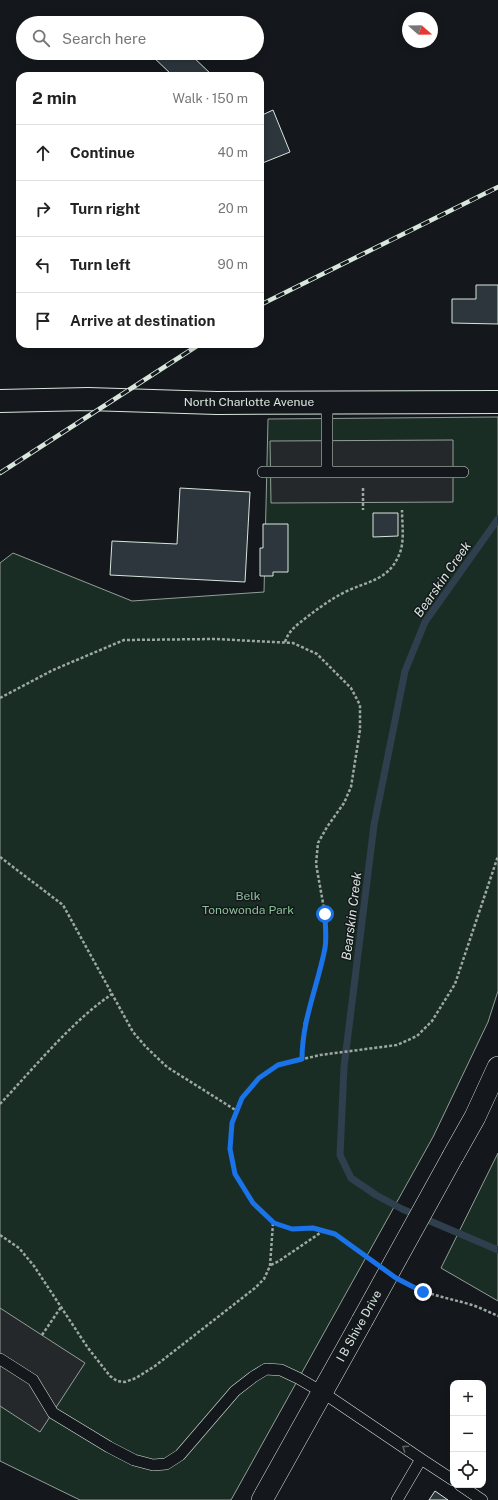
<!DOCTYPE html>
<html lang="en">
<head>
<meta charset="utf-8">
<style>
	:root { --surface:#fff; --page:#f6f6f6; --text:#222; --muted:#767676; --line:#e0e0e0 }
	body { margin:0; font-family:"Public Sans",sans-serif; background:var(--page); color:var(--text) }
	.controls { position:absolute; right:12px; bottom:12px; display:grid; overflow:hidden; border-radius:8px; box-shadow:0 2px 10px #0003 }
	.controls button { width:36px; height:36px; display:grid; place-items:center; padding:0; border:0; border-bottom:1px solid var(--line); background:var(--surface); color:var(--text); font:20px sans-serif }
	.compass { position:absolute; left:402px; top:12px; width:36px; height:36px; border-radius:50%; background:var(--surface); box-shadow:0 2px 10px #0003; rotate:110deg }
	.stop { position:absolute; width:12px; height:12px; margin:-9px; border:3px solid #1a73e8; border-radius:50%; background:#fff }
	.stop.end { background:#1a73e8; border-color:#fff; box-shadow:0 1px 4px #0008 }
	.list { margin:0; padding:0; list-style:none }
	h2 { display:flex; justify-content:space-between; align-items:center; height:52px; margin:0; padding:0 16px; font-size:17px }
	h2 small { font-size:13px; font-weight:400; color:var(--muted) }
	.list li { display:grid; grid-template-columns:26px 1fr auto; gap:12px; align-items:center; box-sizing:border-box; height:56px; padding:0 16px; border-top:1px solid var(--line) }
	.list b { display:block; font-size:15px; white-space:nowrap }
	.list em { font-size:13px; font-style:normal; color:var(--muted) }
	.icon { flex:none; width:22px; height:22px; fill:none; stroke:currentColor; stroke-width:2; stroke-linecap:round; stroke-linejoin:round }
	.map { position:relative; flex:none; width:498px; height:1500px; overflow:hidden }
	.search { position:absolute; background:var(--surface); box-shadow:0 2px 10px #0003; left:16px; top:16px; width:248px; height:44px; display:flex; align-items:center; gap:10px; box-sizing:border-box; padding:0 14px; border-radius:22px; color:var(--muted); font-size:15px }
	.panel { position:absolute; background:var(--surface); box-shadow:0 2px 10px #0003; left:16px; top:72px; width:248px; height:276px; border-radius:12px }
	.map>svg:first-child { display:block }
	.green { fill:#1a2d24; stroke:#939e99 }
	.parking { fill:#24282b; stroke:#939e99 }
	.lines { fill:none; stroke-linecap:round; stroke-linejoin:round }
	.stream { stroke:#2f3f4d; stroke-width:7 }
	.building { fill:#2c363c; stroke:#d8e6dc }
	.service-casing { stroke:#d8e6dc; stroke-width:12 }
	.minor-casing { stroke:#d8e6dc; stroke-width:22 }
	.secondary-casing { stroke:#d8e6dc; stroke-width:24 }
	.path { stroke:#9da8a2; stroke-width:2.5; stroke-dasharray:3 2; stroke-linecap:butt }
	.service { stroke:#14181c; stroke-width:11 }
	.minor { stroke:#14181c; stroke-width:21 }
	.secondary { stroke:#14181c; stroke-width:22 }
	.rail-casing { stroke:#d8e6dc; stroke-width:4.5 }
	.rail { stroke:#14181c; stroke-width:3; stroke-dasharray:9; stroke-linecap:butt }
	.minor-bridge-casing { stroke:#d8e6dc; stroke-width:22; stroke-linecap:butt }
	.minor-bridge { stroke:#14181c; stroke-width:21 }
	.oneway { stroke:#59605f }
	.route { stroke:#1a73e8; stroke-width:5 }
	.labels { text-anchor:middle; stroke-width:3; stroke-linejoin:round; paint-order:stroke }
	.street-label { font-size:12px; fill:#d8e6dc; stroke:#14181c }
	.park-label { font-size:12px; fill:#8ac095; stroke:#14181c }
	.water-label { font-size:13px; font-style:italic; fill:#d8e6dc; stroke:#14181c }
</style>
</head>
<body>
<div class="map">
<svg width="498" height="1500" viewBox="0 0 498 1500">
	<rect width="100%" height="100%" fill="#14181c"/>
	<path class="green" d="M498 417V991L488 1022 433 1137 231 1500H80L0 1461V563L13 553 132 601 264 592 268 419Z
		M498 1153V1301L441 1268Z"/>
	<path class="parking" d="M453 440V502L271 503 270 441Z
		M0 1308 85 1363 40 1432 0 1406Z"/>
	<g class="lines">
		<path class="stream" d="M498 519 425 622 405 671 374 825 344 1067 340 1155 351 1178 376 1195 402 1209 498 1250"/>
	</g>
	<path class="building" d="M149 53H189L213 76H173Z
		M273 110 290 152 260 164V116Z
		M476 285H498V324L452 323V299H476Z
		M180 488 250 492 245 582 110 575 112 541 177 544Z
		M373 513H398V536L373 537Z
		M263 524H288V572H273V576H260V548H263Z
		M435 1491 448 1500H429Z"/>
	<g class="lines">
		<g class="service-casing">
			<path id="service" d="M263 472H463
				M327 472V403
				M0 1359 33 1380 53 1413 109 1447 134 1460 153 1465 166 1464 180 1455 235 1391 253 1377 266 1369 281 1370 298 1378 322 1392 421 1459 397 1500
				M421 1459 453 1480
				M460 1485 482 1500"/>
		</g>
		<g class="minor-casing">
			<path id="minor" d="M453 1156 475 1117 498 1067
				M262 1500 362 1321"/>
		</g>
		<g class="secondary-casing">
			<path id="secondary" d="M0 401 88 399 217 403 498 402"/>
		</g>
		<path class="path" d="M363 488V510
			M285 642C289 630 297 625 307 617 319 608 331 599 345 592 367 581 388 581 399 555 405 542 402 524 402 510
			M0 698 53 670 124 640 215 639 293 643 317 654 351 688 360 705V730L351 787 344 803 327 827 318 843 316 864 325 914V946L317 983 305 1022 302 1045V1059
			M0 857 63 905 133 1032 146 1047 167 1067 237 1111
			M0 1104C34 1068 72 1021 112 994
			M0 1235 19 1248 34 1266 88 1348 110 1376 117 1381 125 1382 136 1378 155 1366 255 1288 264 1279 270 1266 273 1223
			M370 1259 335 1234 313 1228 292 1229 273 1223 253 1203 235 1175 230 1149 232 1123 242 1098 259 1078 278 1065 320 1055 397 1045 417 1036 432 1021 455 984 498 856
			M271 1265 279 1261 323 1231
			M408 1284C429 1295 447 1298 469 1304 479 1307 489 1312 498 1316
			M42 1335 61 1307"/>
		<use href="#service" class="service"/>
		<use href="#minor" class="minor"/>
		<use href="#secondary" class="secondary"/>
		<g class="rail-casing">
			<path id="rail" d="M260 305 498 187
				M0 473 200 344"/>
		</g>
		<use href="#rail" class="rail"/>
		<g class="minor-bridge-casing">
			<path id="minor-bridge" d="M362 1321 453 1156"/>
		</g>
		<use href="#minor-bridge" class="minor-bridge"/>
	</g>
	<defs><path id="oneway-chevron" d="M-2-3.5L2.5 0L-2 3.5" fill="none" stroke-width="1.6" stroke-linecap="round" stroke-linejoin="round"/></defs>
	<use class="oneway" href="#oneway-chevron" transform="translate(405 1448) rotate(-146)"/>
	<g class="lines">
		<path class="route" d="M325 914C325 925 327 937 325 948 318 985 302 1020 302 1059L278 1065 259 1078 242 1098 232 1123 230 1149 235 1174 253 1203 274 1223 292 1229 313 1228 335 1234 396 1278 423 1292"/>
	</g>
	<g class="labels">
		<g class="street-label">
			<text x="249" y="406">North Charlotte Avenue</text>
			<text transform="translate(359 1326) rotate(-61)" y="4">I B Shive Drive</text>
		</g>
		<g class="park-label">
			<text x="248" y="900">Belk<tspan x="248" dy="14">Tonowonda Park</tspan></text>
		</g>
		<g class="water-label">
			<text transform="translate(442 579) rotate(-55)" y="5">Bearskin Creek</text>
			<text transform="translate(351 916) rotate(-83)" y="5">Bearskin Creek</text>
		</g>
	</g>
</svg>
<div class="controls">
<button>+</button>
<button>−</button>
<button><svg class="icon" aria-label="locate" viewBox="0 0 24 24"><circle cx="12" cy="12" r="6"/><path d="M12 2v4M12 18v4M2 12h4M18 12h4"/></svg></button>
</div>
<svg class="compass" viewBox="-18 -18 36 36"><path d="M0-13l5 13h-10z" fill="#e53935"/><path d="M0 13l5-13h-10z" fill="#767676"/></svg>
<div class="stop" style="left:325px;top:914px"></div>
<div class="stop end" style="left:423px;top:1292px"></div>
<div class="search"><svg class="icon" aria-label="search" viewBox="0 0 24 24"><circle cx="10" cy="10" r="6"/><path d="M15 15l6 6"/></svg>Search here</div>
<section class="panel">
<h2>2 min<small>Walk · 150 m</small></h2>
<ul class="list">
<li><svg class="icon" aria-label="ahead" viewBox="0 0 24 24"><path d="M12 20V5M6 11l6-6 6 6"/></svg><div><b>Continue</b></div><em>40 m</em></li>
<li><svg class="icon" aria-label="right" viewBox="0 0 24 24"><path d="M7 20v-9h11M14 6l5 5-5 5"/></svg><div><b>Turn right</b></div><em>20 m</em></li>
<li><svg class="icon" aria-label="left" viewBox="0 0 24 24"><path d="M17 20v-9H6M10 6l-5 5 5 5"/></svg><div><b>Turn left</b></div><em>90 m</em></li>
<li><svg class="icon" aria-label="arrive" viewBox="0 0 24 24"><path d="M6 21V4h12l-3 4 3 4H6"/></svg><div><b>Arrive at destination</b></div></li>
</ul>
</section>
</div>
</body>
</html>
